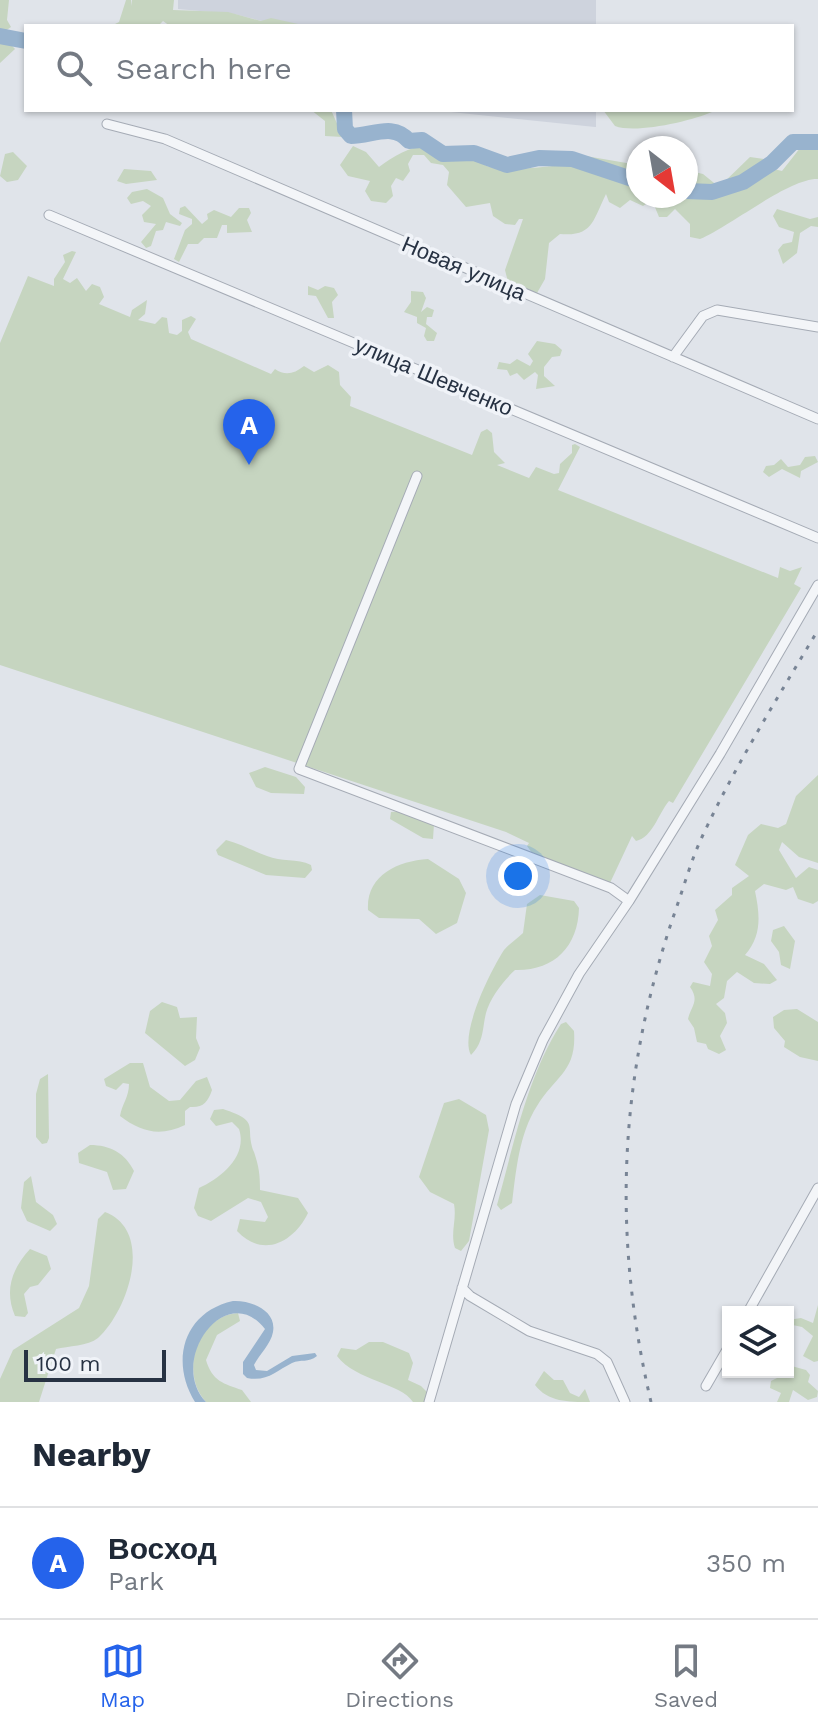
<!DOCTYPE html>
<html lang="en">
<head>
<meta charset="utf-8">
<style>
	:root { --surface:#fff; --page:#f6f6f7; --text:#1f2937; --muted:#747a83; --line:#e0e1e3; --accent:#2563eb }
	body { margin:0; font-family:"Work Sans",sans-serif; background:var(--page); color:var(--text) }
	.controls { position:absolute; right:24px; bottom:24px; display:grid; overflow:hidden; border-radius:0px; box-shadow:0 2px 6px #0004 }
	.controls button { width:72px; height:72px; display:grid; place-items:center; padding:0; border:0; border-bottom:2px solid var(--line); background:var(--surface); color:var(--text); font:40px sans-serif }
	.compass { position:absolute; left:626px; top:136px; width:72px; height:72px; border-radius:50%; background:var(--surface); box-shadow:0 2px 6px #0004; rotate:149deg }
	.scale { position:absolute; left:24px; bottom:20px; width:142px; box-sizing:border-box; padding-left:8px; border:4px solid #273243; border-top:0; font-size:22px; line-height:28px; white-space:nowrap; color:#273243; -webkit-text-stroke:6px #f0f3f8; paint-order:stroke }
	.you { position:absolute; left:518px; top:876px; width:28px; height:28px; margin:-20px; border:6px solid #fff; border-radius:50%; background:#1a73e8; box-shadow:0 0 0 12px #1a73e833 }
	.badge { display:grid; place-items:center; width:52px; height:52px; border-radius:50%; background:var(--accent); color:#fff; font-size:26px; font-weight:700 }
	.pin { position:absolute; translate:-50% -66px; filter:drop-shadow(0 2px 4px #0008) }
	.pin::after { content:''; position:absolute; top:42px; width:28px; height:24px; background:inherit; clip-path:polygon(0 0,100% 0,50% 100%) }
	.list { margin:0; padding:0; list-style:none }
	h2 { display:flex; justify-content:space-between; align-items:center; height:104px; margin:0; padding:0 32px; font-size:34px }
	h2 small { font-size:26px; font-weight:400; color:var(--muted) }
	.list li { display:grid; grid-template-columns:52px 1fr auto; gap:24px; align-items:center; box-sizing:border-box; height:112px; padding:0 32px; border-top:2px solid var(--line) }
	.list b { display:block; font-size:30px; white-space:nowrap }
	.list p { margin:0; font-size:26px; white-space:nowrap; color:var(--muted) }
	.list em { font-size:26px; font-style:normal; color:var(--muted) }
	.icon { flex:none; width:44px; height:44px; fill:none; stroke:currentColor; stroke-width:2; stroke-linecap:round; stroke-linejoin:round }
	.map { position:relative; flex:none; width:818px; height:1402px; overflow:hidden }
	.search { position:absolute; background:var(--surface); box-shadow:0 2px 6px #0004; left:24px; right:24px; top:24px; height:88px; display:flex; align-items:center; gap:20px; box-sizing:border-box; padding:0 28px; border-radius:0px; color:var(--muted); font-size:30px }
	.sheet { height:216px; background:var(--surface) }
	nav { display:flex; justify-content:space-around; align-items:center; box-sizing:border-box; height:112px; border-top:2px solid var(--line); background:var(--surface); font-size:22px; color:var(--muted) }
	nav a { display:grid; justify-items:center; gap:4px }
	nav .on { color:var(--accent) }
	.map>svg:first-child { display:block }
	.built { fill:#ced3dd }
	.green { fill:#c6d5c0 }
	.water { fill:#98b3ce }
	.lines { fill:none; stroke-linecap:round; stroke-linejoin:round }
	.river { stroke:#98b3ce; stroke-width:16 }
	.street-casing { stroke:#a5abb5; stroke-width:11 }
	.street { stroke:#f3f5f8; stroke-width:9 }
	.rail { stroke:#788495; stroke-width:3; stroke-dasharray:4 8; stroke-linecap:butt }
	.labels { text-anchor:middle; stroke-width:7; stroke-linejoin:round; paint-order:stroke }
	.street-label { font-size:22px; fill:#273243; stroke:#f0f3f8 }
</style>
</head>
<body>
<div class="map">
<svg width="818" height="1402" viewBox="0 0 818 1402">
	<rect width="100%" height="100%" fill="#e0e4ea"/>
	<path class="built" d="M178 0H596V26H281L234 14 178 9Z
		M432 110H596V127H595Z"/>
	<path class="green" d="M0 0H9L7 20 11 27 1 34 15 49 0 63Z
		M126 0H131L132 6V0H174L173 10 228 12 261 21 271 18 307 26H170L163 21 158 26H111L119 22Z
		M311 110H331L343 137 325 136V121Z
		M603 110H712V112C691 121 636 134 615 126Z
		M804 143H818V179C789 178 731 226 700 239L690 237V224L675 209 667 217H659L652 200 643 206 630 200 620 208 609 202 606 194C593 220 593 237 560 234L549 243 545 279 537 293 508 282 505 270 523 219H519L515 225 505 224 493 216 490 203 466 207 447 185 449 172 443 165 431 163 424 155H413L408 164 410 171 403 181 396 178 391 186 393 196 386 203 371 201 365 191 370 181 348 176 340 165 353 146 366 152 379 167C400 151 432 133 453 159 479 154 478 166 495 168 520 170 548 167 573 163L580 155 638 165V196H686V170L703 174 719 187 750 157 770 160 774 169 782 171Z
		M13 152 27 166 18 180 7 182 0 176 5 154Z
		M124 169 151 171 157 180 126 184 117 181Z
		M147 189 163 198 170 214 182 223 180 226 166 222 163 230 156 231 151 246 146 248 141 242 156 224 144 222 142 215 151 206 143 201 131 204 127 198 132 192Z
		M185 206 202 224 208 219 207 214 214 210 231 217 239 208H249L251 213 247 220 252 232 227 233V225H222L217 238H204L198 244H188L179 262 174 259 185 230 192 224V219L179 214 180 208Z
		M777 209 810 219 818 217V227L811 226 800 233 797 253 783 264 778 250 783 244 792 242 794 232 779 227 773 216Z
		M72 251 76 252 63 279 70 283 77 278 86 291 92 284 100 287 104 297 99 304 130 317 132 310 147 300 145 314 138 320 155 324 162 317 167 318 169 333 177 335 182 331V320L191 316 196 319 188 332 191 339 271 374 275 369C285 376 294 374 304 366L314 372 328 365 339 372 340 385 351 397 350 406 472 455 481 432 487 429 492 433 494 452 505 463 497 465 529 478 536 467 554 474 559 473 560 464 572 453V445L575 444 580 447 558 490 778 578 780 567 790 571 802 567 794 584 801 588 673 803 669 801C658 814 653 837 636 841L632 836 610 883 532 853 527 846 529 843 506 832 0 665V343L28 276 54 286V279L65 262 63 255Z
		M308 286 318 290 325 286 334 288 338 295 332 302 334 318H328L316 296 308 295Z
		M411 291 423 292 426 298 421 312 427 307 434 310 432 317H427L426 324 437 333 434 341H427L424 336 426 328 417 323V317L404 312 411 302Z
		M537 341 555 344 562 350 560 356 552 357 544 367V376L555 386 536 389 538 375 535 372 524 380 517 373 510 376 507 370 497 369 499 362 510 364 517 359 530 366 533 361 528 354Z
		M815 456 818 462 801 471 800 478 782 469 769 477 763 472 766 466 774 465 781 459 788 467 800 465 805 457Z
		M265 767 296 777 305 787 304 794 271 793 256 787 249 773Z
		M818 775V863L799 857 782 842 779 850 796 878 809 867 818 870V901L813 904 798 899 793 887 786 890 764 884 755 891C760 915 762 936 745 955L764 964 777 980 770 984 754 983 737 972 727 981 724 998 716 1004 725 1013 727 1023 720 1036 726 1050 719 1054 708 1049 706 1044 697 1042 694 1028 688 1019C691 1006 700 1001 690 987L693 982 710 986 712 974 704 962 712 946 709 936 718 920 715 910 732 895V888L749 876 735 865 748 835 761 824 778 828 786 824 796 796Z
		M404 811 434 824 433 839 423 838 390 819 391 812Z
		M226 840C241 844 253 851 267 856 281 862 297 858 311 865L312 870 305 878 266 875 218 855 216 850Z
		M428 859 459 879 466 893 457 923 436 934 419 919 379 918 368 910C366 876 397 861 428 859Z
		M540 895 574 901 579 908C578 947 554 971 515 970 503 981 490 998 486 1013 482 1030 484 1042 471 1055 459 1034 491 970 504 950 509 944 517 939 523 933L527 904Z
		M784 926 795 941 790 969 781 965 779 952 771 941 773 930Z
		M162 1002 177 1007 180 1018 197 1017 196 1038 200 1048 195 1060 185 1066 145 1033 150 1011Z
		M797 1009 818 1022V1061L800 1057 784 1047 785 1041 774 1028 773 1017 784 1010Z
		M566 1022 574 1031C577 1072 555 1076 537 1106 519 1134 516 1171 512 1203L501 1210 497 1205C514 1144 527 1077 561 1024Z
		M130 1063H143L150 1087 169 1101 180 1100 196 1081 207 1077 212 1090C208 1102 203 1108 190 1107L185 1111V1125C160 1137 141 1132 120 1116 122 1104 129 1097 129 1084L123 1083 116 1090 106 1086 104 1079Z
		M48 1074 49 1138 47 1143 42 1144 36 1137V1094L40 1079Z
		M459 1099 486 1115 489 1130 469 1241 461 1251 455 1248C450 1233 457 1220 454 1204L430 1192 419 1177 444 1103Z
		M223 1109C262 1122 244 1126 254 1152 259 1167 260 1174 260 1190L298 1198 308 1213C294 1242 263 1259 237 1231L240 1219 265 1222 268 1217 261 1202 248 1198 211 1221 198 1216 194 1208 199 1188C221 1178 248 1156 239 1129L232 1122 216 1126 210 1119 214 1110Z
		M90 1145C110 1145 125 1153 134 1171L126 1189 113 1190 107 1172 79 1163 78 1153Z
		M31 1176 36 1202 53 1215 57 1224 50 1231 27 1221 21 1208 24 1182Z
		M105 1212C155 1231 128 1311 98 1338 88 1346 68 1346 56 1349L39 1402H0V1379L13 1350 79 1308 89 1286 98 1219Z
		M30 1249 47 1256 51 1269 38 1285 30 1287 24 1294 28 1313 25 1317 15 1316C4 1290 12 1269 30 1249Z
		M818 1305V1361L814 1362 803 1356 813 1336 802 1327 788 1324V1320L801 1318 813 1323Z
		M238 1313 240 1321 217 1335 206 1360C212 1381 224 1384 242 1390L251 1402H206C179 1373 197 1316 238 1313Z
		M369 1342H383L409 1353 413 1363 408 1380 421 1386 428 1393 425 1402H413C401 1383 356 1381 337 1356L341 1348 356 1350Z
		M788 1365 806 1370 810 1375 808 1382 818 1391 817 1397 808 1400 793 1390 789 1402H777L781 1393 770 1388 771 1381 779 1377 780 1372H788Z
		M544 1371 554 1380H563L570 1393 579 1397 585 1389 590 1402C568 1402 548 1402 535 1385Z"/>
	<path class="water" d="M233 1301C250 1300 277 1310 273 1332 271 1344 259 1355 254 1365L256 1370 267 1371 292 1356 315 1353 317 1356C308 1363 301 1359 292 1363 276 1371 267 1382 247 1378L243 1374V1362L265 1329C226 1279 167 1361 206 1402H195C170 1362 183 1312 233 1301Z"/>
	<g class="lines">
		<path class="river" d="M0 36 26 41
			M344 110 345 129 351 136C372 136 393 122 409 141L422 140 443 154 474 153 507 165 539 158 572 159 638 181
			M686 191 712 192 743 182 772 163 793 142H818"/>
		<g class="street-casing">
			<path id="street" d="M107 124 165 139 818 419
				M49 215 818 538
				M673 357 703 316 717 310 818 327
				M417 476 299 769 611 888 629 901
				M462 1288 470 1296 529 1331 597 1354 607 1362 625 1402
				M748 1312 818 1188
				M706 1386 728 1348
				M429 1402 516 1104 543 1040 579 974 629 901 720 754 818 585"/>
		</g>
		<use href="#street" class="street"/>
		<path class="rail" d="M651 1402C611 1231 619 1071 677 906 685 883 692 858 702 837 735 766 778 697 818 630"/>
	</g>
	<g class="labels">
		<g class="street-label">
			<text transform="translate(464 268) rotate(23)" y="8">Новая улица</text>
			<text transform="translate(434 376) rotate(23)" y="8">улица Шевченко</text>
		</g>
	</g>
</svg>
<div class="controls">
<button><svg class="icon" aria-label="layers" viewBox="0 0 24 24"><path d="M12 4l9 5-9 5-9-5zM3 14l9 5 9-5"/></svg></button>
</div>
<svg class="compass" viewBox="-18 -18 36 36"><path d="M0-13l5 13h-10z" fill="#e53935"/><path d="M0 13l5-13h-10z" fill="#747a83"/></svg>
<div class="scale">100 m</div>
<div class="you"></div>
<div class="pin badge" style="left:249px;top:465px">A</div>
<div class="search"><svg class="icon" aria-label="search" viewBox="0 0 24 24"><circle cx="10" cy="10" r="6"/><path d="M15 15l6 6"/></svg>Search here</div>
</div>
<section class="sheet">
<h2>Nearby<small></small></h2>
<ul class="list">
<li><span class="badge">A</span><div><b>Восход</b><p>Park</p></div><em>350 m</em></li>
</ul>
</section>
<nav>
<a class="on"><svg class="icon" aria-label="map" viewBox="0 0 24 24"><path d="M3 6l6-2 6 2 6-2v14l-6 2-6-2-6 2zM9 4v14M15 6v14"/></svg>Map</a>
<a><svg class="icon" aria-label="directions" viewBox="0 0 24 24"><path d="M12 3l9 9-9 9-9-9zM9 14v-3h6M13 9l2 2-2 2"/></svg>Directions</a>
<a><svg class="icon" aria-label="saved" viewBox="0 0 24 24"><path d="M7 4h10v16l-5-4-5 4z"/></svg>Saved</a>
</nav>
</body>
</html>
